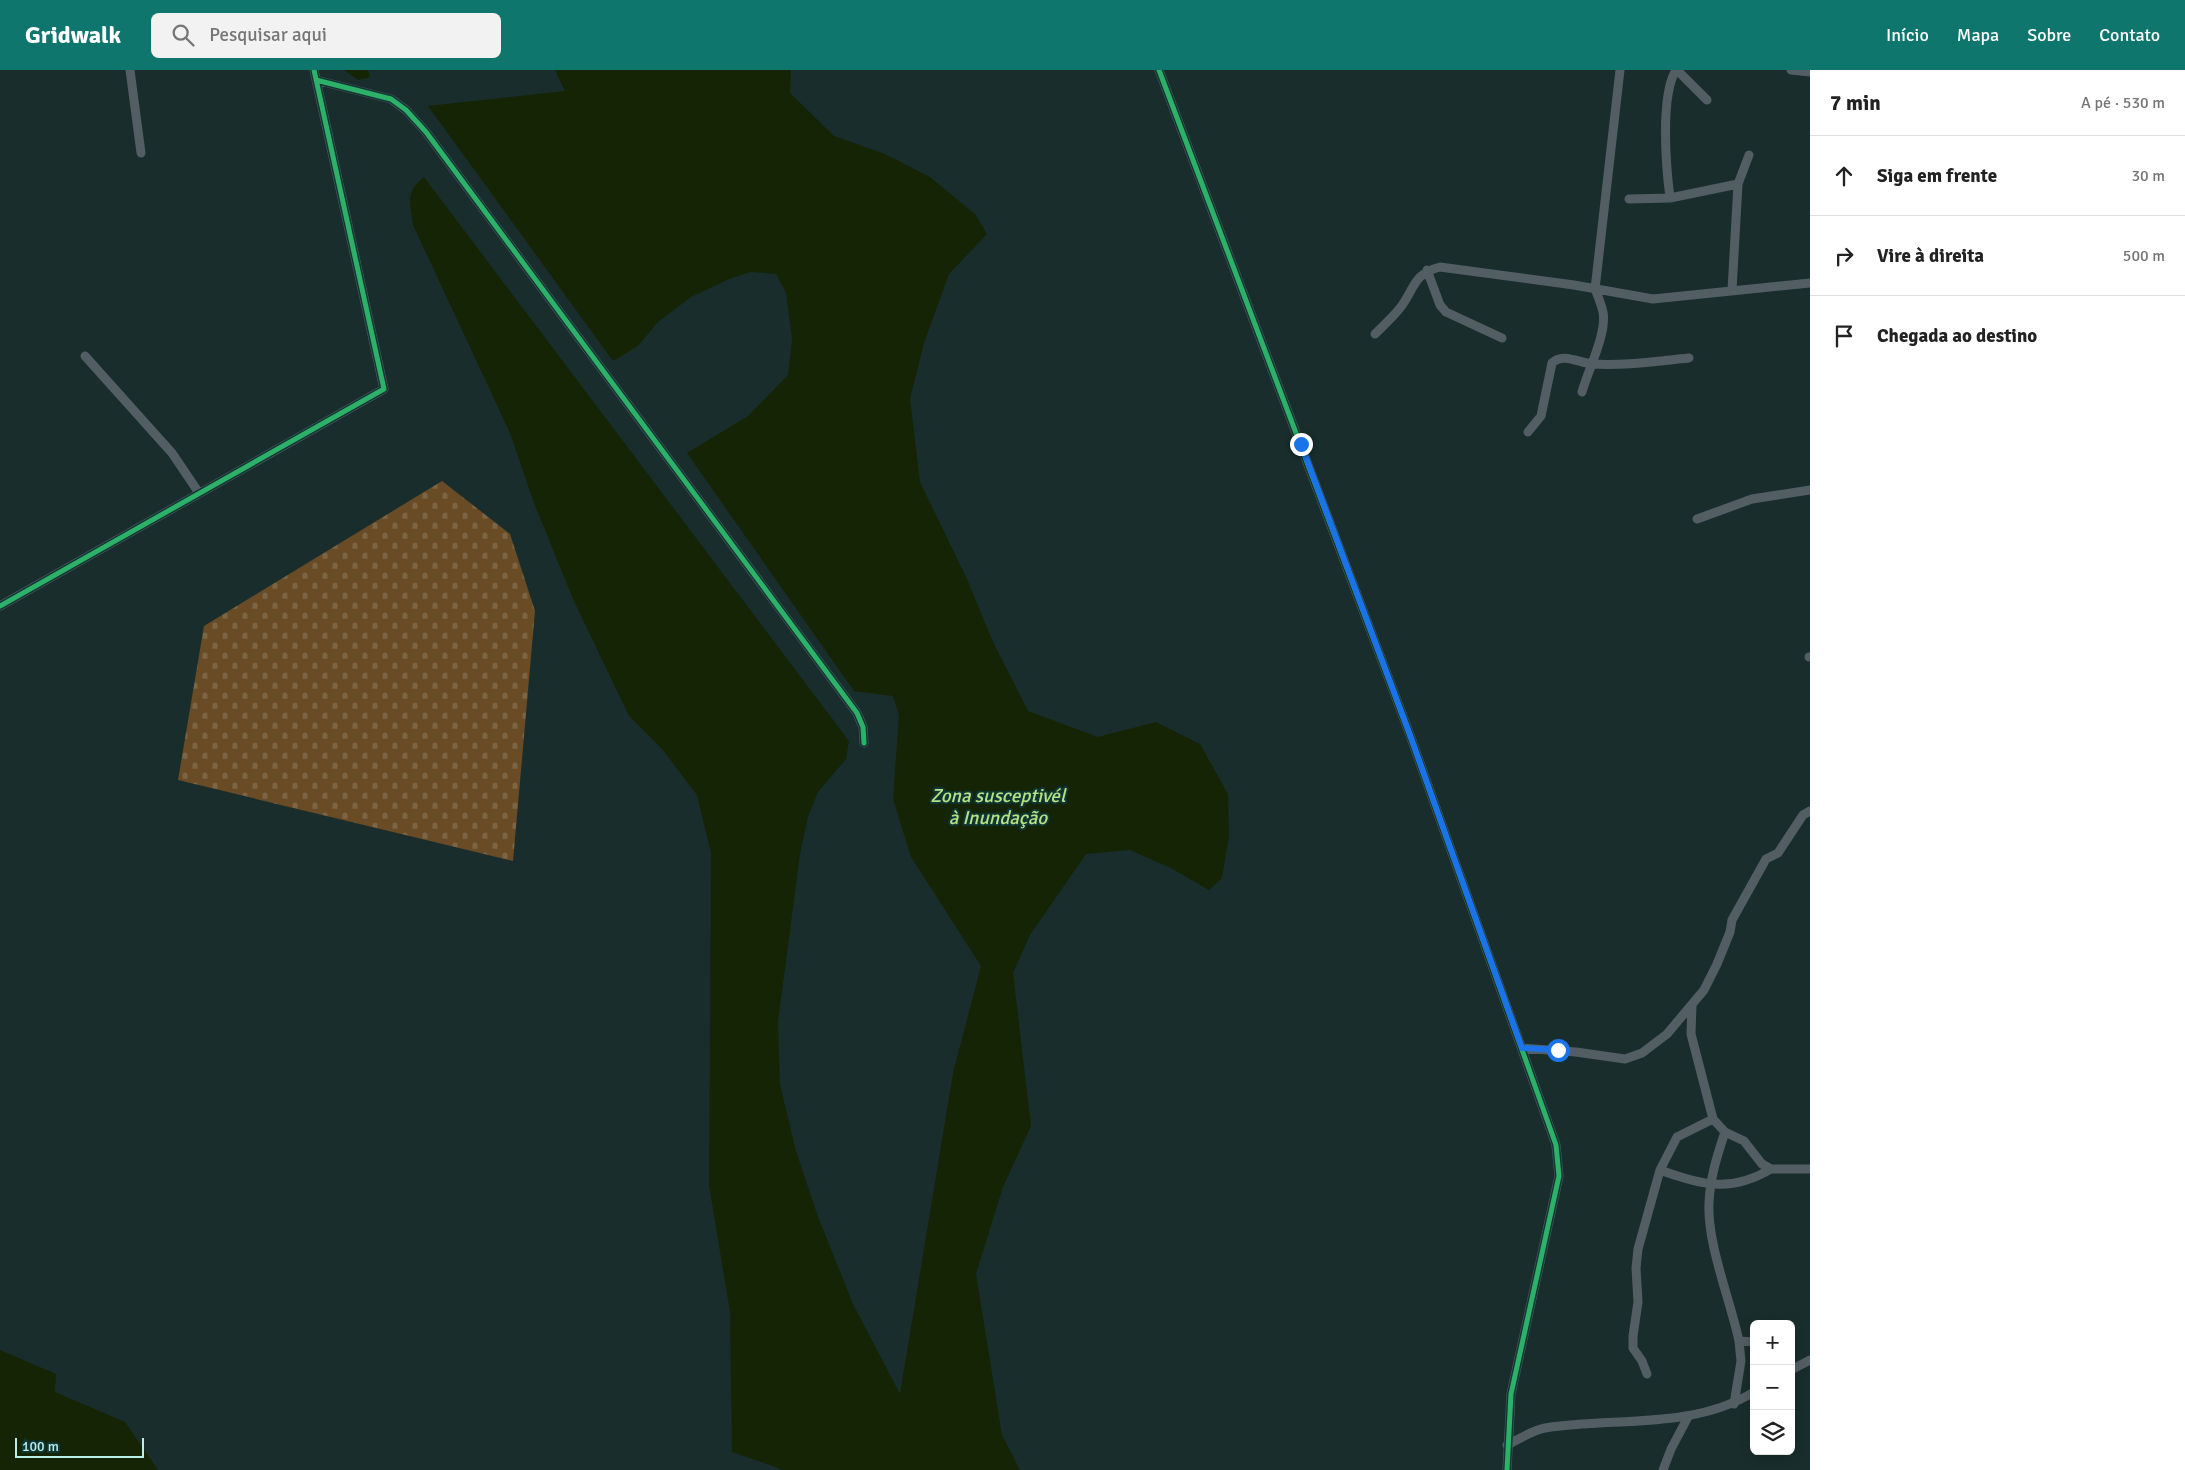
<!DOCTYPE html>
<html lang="pt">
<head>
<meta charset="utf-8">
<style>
	:root { --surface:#fff; --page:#f2f2f2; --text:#222; --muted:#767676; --line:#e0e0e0; --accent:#0f766e }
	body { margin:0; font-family:Signika,sans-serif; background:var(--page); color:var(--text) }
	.controls { position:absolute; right:15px; bottom:15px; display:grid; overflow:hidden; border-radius:8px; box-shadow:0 2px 12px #0003 }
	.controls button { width:45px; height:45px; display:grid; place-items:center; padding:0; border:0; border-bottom:1px solid var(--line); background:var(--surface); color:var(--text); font:25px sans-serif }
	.scale { position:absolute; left:15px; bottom:12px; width:129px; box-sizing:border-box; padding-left:5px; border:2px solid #b9eee9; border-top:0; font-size:14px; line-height:18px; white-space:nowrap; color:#b9eee9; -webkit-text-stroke:4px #103734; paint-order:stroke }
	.stop { position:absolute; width:15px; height:15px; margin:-11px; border:4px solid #1a73e8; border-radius:50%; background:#fff }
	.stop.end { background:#1a73e8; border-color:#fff; box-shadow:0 1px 5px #0008 }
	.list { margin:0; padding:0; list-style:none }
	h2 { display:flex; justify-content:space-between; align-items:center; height:65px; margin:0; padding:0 20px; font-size:21px }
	h2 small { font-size:16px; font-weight:400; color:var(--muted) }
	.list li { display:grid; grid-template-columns:32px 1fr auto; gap:15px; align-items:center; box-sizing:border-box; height:80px; padding:0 20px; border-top:1px solid var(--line) }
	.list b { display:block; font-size:19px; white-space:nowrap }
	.list em { font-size:16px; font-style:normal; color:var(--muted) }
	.icon { flex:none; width:28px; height:28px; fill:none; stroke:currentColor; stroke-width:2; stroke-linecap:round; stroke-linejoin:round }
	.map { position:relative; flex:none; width:1810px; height:1400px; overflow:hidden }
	header { display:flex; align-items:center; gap:30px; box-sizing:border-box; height:70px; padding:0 25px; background:var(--accent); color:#fff }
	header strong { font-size:24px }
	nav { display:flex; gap:28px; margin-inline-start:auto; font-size:18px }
	.search { width:350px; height:45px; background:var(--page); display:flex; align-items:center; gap:12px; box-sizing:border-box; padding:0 18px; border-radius:8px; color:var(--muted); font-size:19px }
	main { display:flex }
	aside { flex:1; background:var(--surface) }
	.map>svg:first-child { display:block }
	.cemetery { fill:url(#cemetery-stones) }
	.water { fill:#152405 }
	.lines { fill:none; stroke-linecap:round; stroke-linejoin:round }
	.minor { stroke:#535e64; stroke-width:9 }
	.cycleway-casing { stroke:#103734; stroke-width:8 }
	.cycleway { stroke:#2db169; stroke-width:5 }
	.route { stroke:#1a73e8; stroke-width:6 }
	.labels { text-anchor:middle; stroke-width:4; stroke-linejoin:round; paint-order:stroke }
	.water-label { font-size:19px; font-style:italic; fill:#b7e182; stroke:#103734 }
</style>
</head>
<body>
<header>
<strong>Gridwalk</strong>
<div class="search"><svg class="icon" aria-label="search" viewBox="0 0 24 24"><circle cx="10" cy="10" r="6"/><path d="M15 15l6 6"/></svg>Pesquisar aqui</div>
<nav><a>Início</a><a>Mapa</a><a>Sobre</a><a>Contato</a></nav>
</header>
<main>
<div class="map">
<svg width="1810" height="1400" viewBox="0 0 1810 1400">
	<defs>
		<pattern id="cemetery-stones" width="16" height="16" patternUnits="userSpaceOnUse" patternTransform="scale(1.25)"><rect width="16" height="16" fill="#694b25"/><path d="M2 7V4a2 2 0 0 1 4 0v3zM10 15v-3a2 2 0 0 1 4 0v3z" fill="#7c6545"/></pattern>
	</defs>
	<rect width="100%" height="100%" fill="#192e2c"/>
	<path class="cemetery" d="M442 411 510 464 535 541 513 791 178 710 204 556Z"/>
	<path class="water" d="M344 0H368L370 7 358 10Z
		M555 0H791L790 23 834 66 885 84 930 107 975 144 987 164 949 204 924 273 910 329 920 412 967 509 993 572 1028 641 1098 667 1156 652 1200 674 1228 724 1229 766 1222 808 1209 820 1171 798 1130 780 1086 784 1030 865 1013 903 1031 1056 1003 1117 976 1204 1002 1365 1020 1400H784L732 1382 730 1242 709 1115 711 783 697 725 662 679 629 646 573 529 534 433 510 363 413 155C410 133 405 122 424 107L849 671 846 689 818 722 808 746 800 784 778 952 780 1015 796 1081 818 1147 853 1234 900 1324 953 1003 981 896 911 787 893 729 899 646 893 626 854 621 687 383 748 346 788 305 792 269 786 223 776 204 750 202 727 210 691 227 658 252 638 276 613 291 428 36 565 21Z
		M0 1280 56 1304 55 1322 125 1352 158 1400H0Z"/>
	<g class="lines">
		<path class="minor" d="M130 0 141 83
			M1159 0 1410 665 1556 1075 1559 1106 1511 1324 1507 1400
			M1677 0 1707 30
			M1791 0 1810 2
			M316 10 391 29 406 40 426 62 857 643 863 657 864 673
			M1670 128C1666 97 1660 26 1676 0
			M1629 129 1670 128 1738 114
			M1427 200 1440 235 1446 242 1502 268
			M1732 220 1738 114 1749 85
			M1375 264C1383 256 1393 247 1400 238 1415 219 1412 204 1440 197L1574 215 1653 229 1810 213
			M85 286 172 383 199 423
			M1582 322C1588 300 1607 264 1603 242 1601 234 1598 226 1595 219L1620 0
			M1528 362 1541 346 1552 293C1563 282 1579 293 1592 294 1625 296 1657 291 1689 288
			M1697 449 1752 429 1810 420
			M0 536 384 319 314 0
			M1809 587H1810
			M1692 935 1691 964 1713 1049 1725 1062 1744 1071 1762 1094 1771 1099H1810
			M1522 978 1576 982 1625 989 1642 983 1667 964 1704 920 1717 894 1730 862 1732 850 1766 789 1778 783 1803 745 1810 741
			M1725 1062C1717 1086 1710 1108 1709 1133 1707 1174 1730 1229 1739 1271L1754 1272
			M1660 1100C1701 1115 1731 1123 1771 1099
			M1791 1300 1810 1290
			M1647 1304 1642 1291 1633 1278V1266L1638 1232 1636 1198 1638 1179 1660 1100 1677 1067 1713 1049
			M1734 1334 1741 1291 1739 1271
			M1507 1375C1519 1369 1533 1360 1545 1358 1615 1347 1691 1360 1754 1322
			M1663 1400 1671 1379 1688 1347"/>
		<g class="cycleway-casing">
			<path id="cycleway" d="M1159 0 1410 665 1556 1075 1559 1106 1511 1324 1507 1400
				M316 10 391 29 406 40 426 62 857 643 863 657 864 673
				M0 536 384 319 314 0"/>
		</g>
		<use href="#cycleway" class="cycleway"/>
	</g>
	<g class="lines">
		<path class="route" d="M1301 374 1410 665 1522 978 1558 980"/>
	</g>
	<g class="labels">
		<g class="water-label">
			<text x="998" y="732">Zona susceptivél<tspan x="998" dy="22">à Inundação</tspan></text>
		</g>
	</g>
</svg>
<div class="controls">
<button>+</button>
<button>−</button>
<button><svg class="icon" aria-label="layers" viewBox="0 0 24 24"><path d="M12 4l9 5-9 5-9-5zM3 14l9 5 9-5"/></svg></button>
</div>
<div class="scale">100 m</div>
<div class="stop" style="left:1558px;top:980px"></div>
<div class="stop end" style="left:1301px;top:374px"></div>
</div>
<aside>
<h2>7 min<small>A pé · 530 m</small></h2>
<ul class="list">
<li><svg class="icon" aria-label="ahead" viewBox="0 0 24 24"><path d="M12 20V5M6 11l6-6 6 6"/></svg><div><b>Siga em frente</b></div><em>30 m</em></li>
<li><svg class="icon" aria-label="right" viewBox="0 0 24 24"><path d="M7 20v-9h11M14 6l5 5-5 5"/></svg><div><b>Vire à direita</b></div><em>500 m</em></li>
<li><svg class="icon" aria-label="arrive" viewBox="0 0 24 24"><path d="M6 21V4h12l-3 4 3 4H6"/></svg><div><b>Chegada ao destino</b></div></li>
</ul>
</aside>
</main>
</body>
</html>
